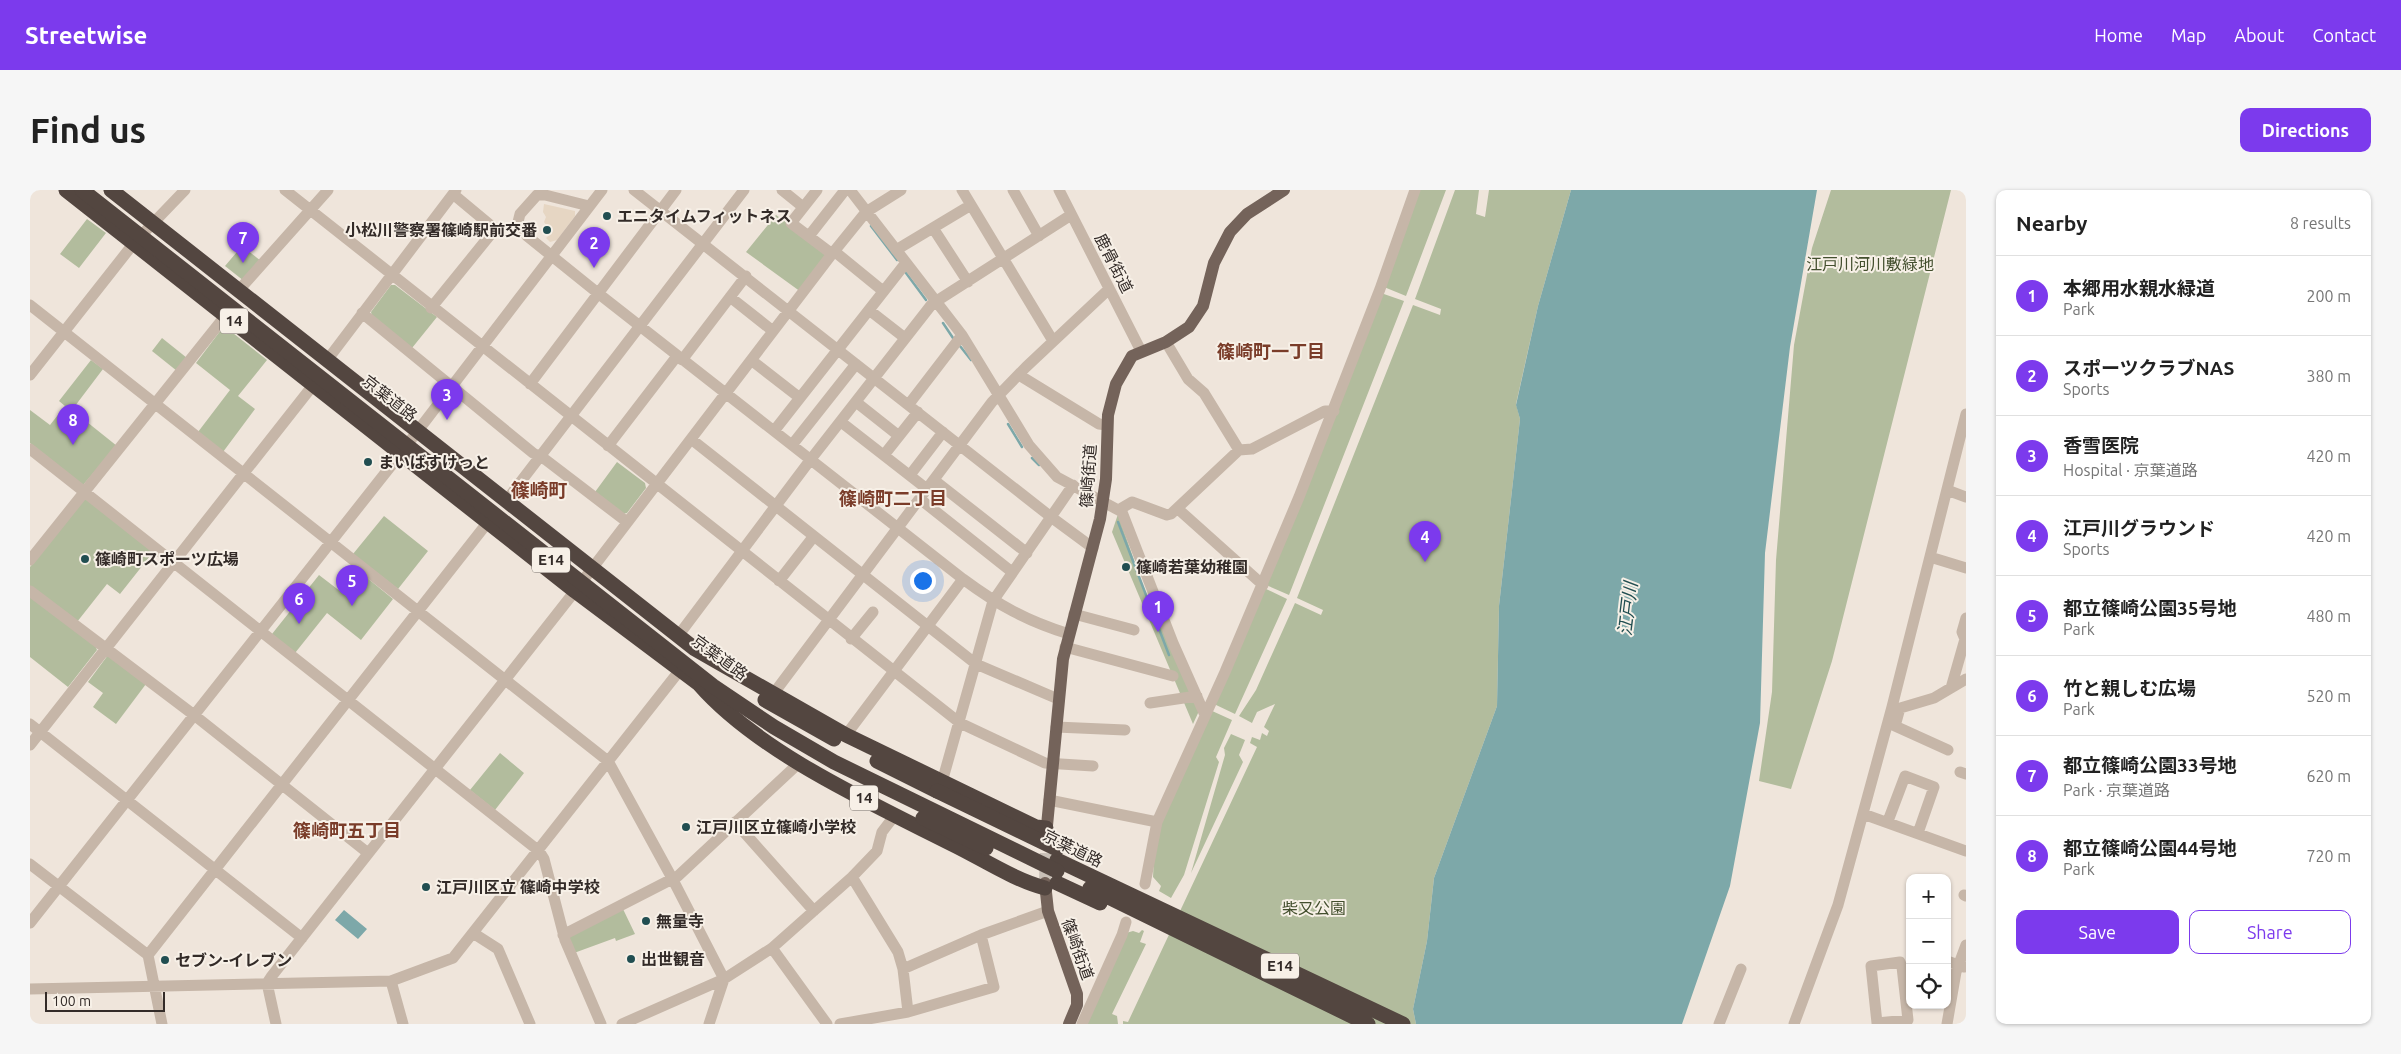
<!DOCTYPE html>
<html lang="en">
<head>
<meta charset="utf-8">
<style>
	:root { --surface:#fff; --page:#f6f6f6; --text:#222; --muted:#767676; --line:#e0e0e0; --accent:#7c3aed }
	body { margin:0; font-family:Ubuntu,"Noto Sans JP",sans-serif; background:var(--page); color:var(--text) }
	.controls { position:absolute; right:15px; bottom:15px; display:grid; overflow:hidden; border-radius:10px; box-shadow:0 1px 4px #0004 }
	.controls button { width:45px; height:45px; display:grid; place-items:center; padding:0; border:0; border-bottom:1px solid var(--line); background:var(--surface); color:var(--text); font:25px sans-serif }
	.scale { position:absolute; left:15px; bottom:12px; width:120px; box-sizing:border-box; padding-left:5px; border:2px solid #332b28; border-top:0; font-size:14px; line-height:18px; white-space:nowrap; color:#332b28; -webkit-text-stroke:4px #f7f0e7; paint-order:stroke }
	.you { position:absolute; left:892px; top:390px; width:18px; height:18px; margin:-12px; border:4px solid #fff; border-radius:50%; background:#1a73e8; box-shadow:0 0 0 8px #1a73e833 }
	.badge { display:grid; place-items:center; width:32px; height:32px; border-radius:50%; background:var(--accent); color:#fff; font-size:16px; font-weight:700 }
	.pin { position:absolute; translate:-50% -41px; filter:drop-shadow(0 1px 2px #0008) }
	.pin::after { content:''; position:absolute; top:26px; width:18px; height:15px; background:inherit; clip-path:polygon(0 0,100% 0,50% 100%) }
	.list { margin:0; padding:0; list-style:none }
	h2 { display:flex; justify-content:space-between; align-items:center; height:65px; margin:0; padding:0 20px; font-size:21px }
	h2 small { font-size:16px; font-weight:400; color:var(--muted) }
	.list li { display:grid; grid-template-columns:32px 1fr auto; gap:15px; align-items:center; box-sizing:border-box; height:80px; padding:0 20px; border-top:1px solid var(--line) }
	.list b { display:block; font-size:19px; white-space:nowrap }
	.list p { margin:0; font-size:16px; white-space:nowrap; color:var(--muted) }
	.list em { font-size:16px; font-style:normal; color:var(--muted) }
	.actions { display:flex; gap:10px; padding:15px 20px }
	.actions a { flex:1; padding:11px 0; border:1px solid var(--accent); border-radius:10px; text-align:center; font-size:18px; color:var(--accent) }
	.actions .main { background:var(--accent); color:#fff }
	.icon { flex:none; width:28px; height:28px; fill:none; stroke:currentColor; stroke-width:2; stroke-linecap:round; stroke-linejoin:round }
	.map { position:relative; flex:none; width:1936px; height:834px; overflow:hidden; border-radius:10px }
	header { display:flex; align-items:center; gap:30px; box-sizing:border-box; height:70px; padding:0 25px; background:var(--accent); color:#fff }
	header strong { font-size:24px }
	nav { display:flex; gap:28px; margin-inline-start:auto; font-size:18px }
	.intro { display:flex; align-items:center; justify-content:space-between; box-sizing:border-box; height:120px; padding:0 30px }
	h1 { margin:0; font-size:35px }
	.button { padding:12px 22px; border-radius:10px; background:var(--accent); color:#fff; font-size:18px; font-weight:700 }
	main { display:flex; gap:30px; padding:0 30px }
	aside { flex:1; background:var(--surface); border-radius:10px; box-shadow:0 1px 4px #0004 }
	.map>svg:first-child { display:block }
	.green { fill:#b2bc9d }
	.plaza { fill:#e6d6c3 }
	.water { fill:#7da8a9 }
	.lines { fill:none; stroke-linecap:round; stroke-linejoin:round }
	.stream { stroke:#7da8a9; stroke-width:2.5 }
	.major-tunnel { stroke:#c9c0b7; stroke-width:12; stroke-dasharray:12 6; stroke-linecap:butt }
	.minor { stroke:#c6b6a8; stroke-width:11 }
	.major { stroke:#74635a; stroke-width:12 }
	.highway { stroke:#534640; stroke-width:15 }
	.highway-bridge { stroke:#534640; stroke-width:15 }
	.poi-dot { fill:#214e51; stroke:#f7f0e7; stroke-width:2 }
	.labels { text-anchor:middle; stroke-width:4; stroke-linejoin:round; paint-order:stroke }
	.shield { fill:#f7f0e7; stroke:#6e6661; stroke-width:1 }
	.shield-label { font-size:15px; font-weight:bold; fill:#332b28 }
	.poi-label { font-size:16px; font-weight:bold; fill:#332b28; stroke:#f7f0e7; text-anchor:start }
	.street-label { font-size:16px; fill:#332b28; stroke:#f7f0e7 }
	.park-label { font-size:16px; fill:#434f2e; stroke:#f7f0e7 }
	.neighbourhood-label { font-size:18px; font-weight:bold; fill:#7a3c29; stroke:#f7f0e7 }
	.water-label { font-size:18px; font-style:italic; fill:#214e51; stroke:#f7f0e7 }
	.quarter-label { font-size:19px; font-weight:bold; fill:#7a3c29; stroke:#f7f0e7 }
</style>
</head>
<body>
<header>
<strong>Streetwise</strong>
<nav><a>Home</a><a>Map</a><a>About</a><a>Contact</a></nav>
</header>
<div class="intro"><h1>Find us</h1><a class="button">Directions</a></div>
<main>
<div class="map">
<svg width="1936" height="834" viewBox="0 0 1936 834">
	<rect width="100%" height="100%" fill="#efe5db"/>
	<path class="green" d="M1390 0H1416L1376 106 1354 97Z
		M1425 0H1449L1446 24 1455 27 1459 0H1541L1508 116 1486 214 1490 229 1469 416 1467 516 1404 688 1397 751 1383 819 1386 834H1093V831L1098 832 1227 557 1220 553 1222 547 1230 550 1232 543 1237 546 1239 541 1234 537 1245 514 1227 522 1222 533 1209 526 1226 500 1265 413 1291 425 1293 420 1267 408 1383 115 1410 125 1411 119 1385 109Z
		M1801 0H1921L1802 471 1761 599 1729 591 1742 502 1746 370 1764 155 1782 58Z
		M746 25 799 63 771 102 716 62Z
		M57 29 76 43 49 78 30 64Z
		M212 56 231 71 214 91 195 76Z
		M361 95H365L407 127 382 158 342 126 341 122Z
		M1351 103 1374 111 1259 405 1236 395Z
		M194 136 237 170 208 206 225 219 193 262 168 242 200 200 166 173Z
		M132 148 157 168 147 181 122 161Z
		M61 170 73 179 42 220 87 256 53 295 0 253V220L20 235 35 216 29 211Z
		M587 272 615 293 616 298 597 323 593 324 565 302Z
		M56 307 124 361 90 404 77 394 47 432 0 396V377Z
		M1088 324 1113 396 1169 521 1163 534 1082 342Z
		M354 326 398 361 368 399 323 364Z
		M289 385 319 408 336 387 363 409 331 450 297 423 265 463 242 444Z
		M1234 398 1257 409 1205 524 1184 514Z
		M0 405 65 455 67 460 38 497 0 467Z
		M78 465 116 494 86 534 63 517 73 503 58 492Z
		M1180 520 1202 530 1186 567 1189 572 1154 685 1141 708 1129 701 1131 696 1123 687 1125 647Z
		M1201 544 1215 550 1209 565 1213 572 1161 683 1195 565 1194 558Z
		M470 563 494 583 465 620 440 600Z
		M593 719 605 744 586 751 585 748 544 763 537 748Z
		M1112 740 1114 741 1110 752 1116 754 1082 824 1087 826 1088 834H1054L1096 743 1103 741 1109 743Z"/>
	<path class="plaza" d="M514 14 545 21V26L527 50 520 52 516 48 522 43 514 32 516 27 513 22Z"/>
	<path class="water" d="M1541 0H1787L1760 157 1735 363 1730 533 1700 696 1652 834H1386L1383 819 1397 751 1404 688 1467 516 1469 416 1490 229 1486 215 1508 116Z
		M314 720 337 739 328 749 305 730Z"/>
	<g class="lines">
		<path class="stream" d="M841 36 867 70
			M876 83 896 110
			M913 133 923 148
			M930 156 941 170
			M978 234 992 257
			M1002 268 1009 275
			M1088 332 1139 465"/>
		<path class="major-tunnel" d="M1015 693 1016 646"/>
		<path class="minor" d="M255 0 930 533 1015 573 1063 576
			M604 0 1021 327 1063 358
			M752 0 773 17
			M787 0 761 33 802 64
			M820 0 932 145 999 255 1027 287 1092 322 1143 453 1175 525
			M932 0 1023 151
			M983 0 1009 46
			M1029 0 1111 161
			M559 16 515 5H507L490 24 488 32 497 46 569 104 933 389C968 415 997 431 1039 444
			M903 38 938 92
			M779 46 815 0
			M866 60 941 15
			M804 61 853 101
			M209 100 298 0
			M700 107 743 141
			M0 115 578 571 642 688 694 789 679 834
			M401 118 465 39 423 4
			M839 120 875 148
			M332 123 503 263 516 270 597 332
			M1136 152 1158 189 1174 203 1209 260
			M298 169 426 0
			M652 170 716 86
			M721 170 770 208
			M0 185 104 53 155 0
			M989 185 1069 234 1077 235
			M500 194 646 0
			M826 212 869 246
			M879 214 932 145
			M811 232 897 299
			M744 241 875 74
			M661 249 946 474 1028 509
			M762 255 826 174
			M578 256 647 166
			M0 259 509 661 514 669 535 750 571 834
			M854 265 888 222
			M880 285 913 242
			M904 290 997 363
			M1917 300 1936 307
			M890 309 982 382
			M476 311 714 0
			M1090 319 1102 312 1137 325 1141 324 1209 260 1222 259 1295 221H1304
			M1148 319 1233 395
			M1900 367 1936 378
			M0 370 196 125
			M749 391 784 346
			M0 401 164 525 338 663
			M1044 424 1104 440
			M648 446 781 269 902 114 1041 25
			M821 449 843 422
			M1035 457 1143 486
			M1921 498 1935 449 1932 442 1936 428
			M744 503 962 212 996 177 1079 99
			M1120 513 1167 506
			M1862 517 1867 519 1904 508 1936 489
			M1870 518 1865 536 1918 560
			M0 534 272 748
			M1026 537 1095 540
			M816 545 933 389
			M0 555 284 194
			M1930 582 1936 584
			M912 592 963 411 1043 295
			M1019 610 1127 632
			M1836 625 1936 661
			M1858 631 1875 586 1904 597 1888 643
			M705 632 784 721
			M0 674 118 765
			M822 687 868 762 873 779 878 822
			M1115 694 1127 632 1195 482 1269 307 1350 99 1385 0
			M1934 705 1936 706
			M0 733 364 272 572 0
			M443 743 468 759 500 834
			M533 745 648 686 769 573
			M742 758 797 834
			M1917 771 1934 777
			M1870 772 1872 777 1878 830 1847 833 1841 776Z
			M873 779 951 745 1018 721
			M361 791 373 834
			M0 799 361 791 423 768 650 480
			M132 834 118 765 458 332
			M246 834 237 793 241 787 545 401 802 64 836 22 871 0
			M592 834 694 789 742 758 822 687 847 661 852 642 865 625
			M810 834 878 822 964 797 951 745
			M1052 834 1092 745 1096 732
			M1689 834 1711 779
			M1764 834 1808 715 1862 517 1936 224
			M1917 834 1926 782 1936 755"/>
		<path class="major" d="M1016 646 1033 469 1070 329 1076 289 1078 225 1086 194 1102 166 1136 152 1159 137 1173 116 1184 73 1200 42 1217 24 1254 0
			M1015 693 1018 721 1047 804V815L1039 834"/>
		<path class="highway" d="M36 0 545 401 669 494C728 562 841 613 922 654 951 668 984 690 1015 698
			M81 0 665 459 816 545 1006 637 1016 638
			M735 510 804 549
			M847 571 907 601
			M1027 670 1373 834
			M1027 693 1070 713
			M1060 698 1338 834"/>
		<path class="highway-bridge" d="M52 0 683 496 744 537 804 572 1027 681
			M907 601 1027 659
			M893 628 956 658"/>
	</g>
	<g class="poi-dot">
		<circle cx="577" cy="26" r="5"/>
		<circle cx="517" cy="40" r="5"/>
		<circle cx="338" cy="272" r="5"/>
		<circle cx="55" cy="369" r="5"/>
		<circle cx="1096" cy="377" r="5"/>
		<circle cx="656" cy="637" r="5"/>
		<circle cx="396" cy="697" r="5"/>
		<circle cx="616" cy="731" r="5"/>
		<circle cx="601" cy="769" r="5"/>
		<circle cx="135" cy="770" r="5"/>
	</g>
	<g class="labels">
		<g class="shield">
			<rect x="190" y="118.5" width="28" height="25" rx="4"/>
			<rect x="502" y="357.5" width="38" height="25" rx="4"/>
			<rect x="820" y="595.5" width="28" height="25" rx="4"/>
			<rect x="1231" y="763.5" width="38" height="25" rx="4"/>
		</g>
		<g class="shield-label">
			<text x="204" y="136">14</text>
			<text x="521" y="375">E14</text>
			<text x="834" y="613">14</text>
			<text x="1250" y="781">E14</text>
		</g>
		<g class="poi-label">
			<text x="587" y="32">エニタイムフィットネス</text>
			<text x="507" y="46" text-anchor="end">小松川警察署篠崎駅前交番</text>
			<text x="348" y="278">まいばすけっと</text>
			<text x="65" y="375">篠崎町スポーツ広場</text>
			<text x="1106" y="383">篠崎若葉幼稚園</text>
			<text x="666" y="643">江戸川区立篠崎小学校</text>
			<text x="406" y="703">江戸川区立 篠崎中学校</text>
			<text x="626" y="737">無量寺</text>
			<text x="611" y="775">出世観音</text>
			<text x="145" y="776">セブン-イレブン</text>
		</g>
		<g class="street-label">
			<text transform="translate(1084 73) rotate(63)" y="6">鹿骨街道</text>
			<text transform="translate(360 208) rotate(38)" y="6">京葉道路</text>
			<text transform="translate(1058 286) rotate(-86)" y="6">篠崎街道</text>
			<text transform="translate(690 467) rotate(36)" y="6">京葉道路</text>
			<text transform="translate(1043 658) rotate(26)" y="6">京葉道路</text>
			<text transform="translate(1048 759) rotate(70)" y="6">篠崎街道</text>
		</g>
		<g class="park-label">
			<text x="1840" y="80">江戸川河川敷緑地</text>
			<text x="1284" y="724">柴又公園</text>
		</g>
		<g class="neighbourhood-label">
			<text x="1241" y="168">篠崎町一丁目</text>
			<text x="863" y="315">篠崎町二丁目</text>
			<text x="317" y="647">篠崎町五丁目</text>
		</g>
		<g class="water-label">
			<text transform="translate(1598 419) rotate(-83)" y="6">江戸川</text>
		</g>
		<g class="quarter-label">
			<text x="509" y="307">篠崎町</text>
		</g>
	</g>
</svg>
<div class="controls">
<button>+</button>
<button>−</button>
<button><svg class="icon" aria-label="locate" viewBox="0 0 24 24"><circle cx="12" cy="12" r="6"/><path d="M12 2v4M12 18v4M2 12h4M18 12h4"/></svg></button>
</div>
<div class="scale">100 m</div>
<div class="you"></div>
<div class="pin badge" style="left:1128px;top:442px">1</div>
<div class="pin badge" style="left:564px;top:78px">2</div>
<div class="pin badge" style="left:417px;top:230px">3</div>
<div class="pin badge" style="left:1395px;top:372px">4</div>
<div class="pin badge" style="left:322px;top:416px">5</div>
<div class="pin badge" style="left:269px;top:434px">6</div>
<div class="pin badge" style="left:213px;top:73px">7</div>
<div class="pin badge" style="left:43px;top:255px">8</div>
</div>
<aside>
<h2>Nearby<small>8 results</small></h2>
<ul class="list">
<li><span class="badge">1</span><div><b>本郷用水親水緑道</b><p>Park</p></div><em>200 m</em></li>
<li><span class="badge">2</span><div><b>スポーツクラブNAS</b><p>Sports</p></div><em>380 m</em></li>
<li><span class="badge">3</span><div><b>香雪医院</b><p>Hospital · 京葉道路</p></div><em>420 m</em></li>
<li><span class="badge">4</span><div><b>江戸川グラウンド</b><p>Sports</p></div><em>420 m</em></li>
<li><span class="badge">5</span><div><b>都立篠崎公園35号地</b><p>Park</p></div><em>480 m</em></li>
<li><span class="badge">6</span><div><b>竹と親しむ広場</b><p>Park</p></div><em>520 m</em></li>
<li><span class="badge">7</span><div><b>都立篠崎公園33号地</b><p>Park · 京葉道路</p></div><em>620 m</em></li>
<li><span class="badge">8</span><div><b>都立篠崎公園44号地</b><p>Park</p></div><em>720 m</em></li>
</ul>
<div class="actions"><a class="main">Save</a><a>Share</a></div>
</aside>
</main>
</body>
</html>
